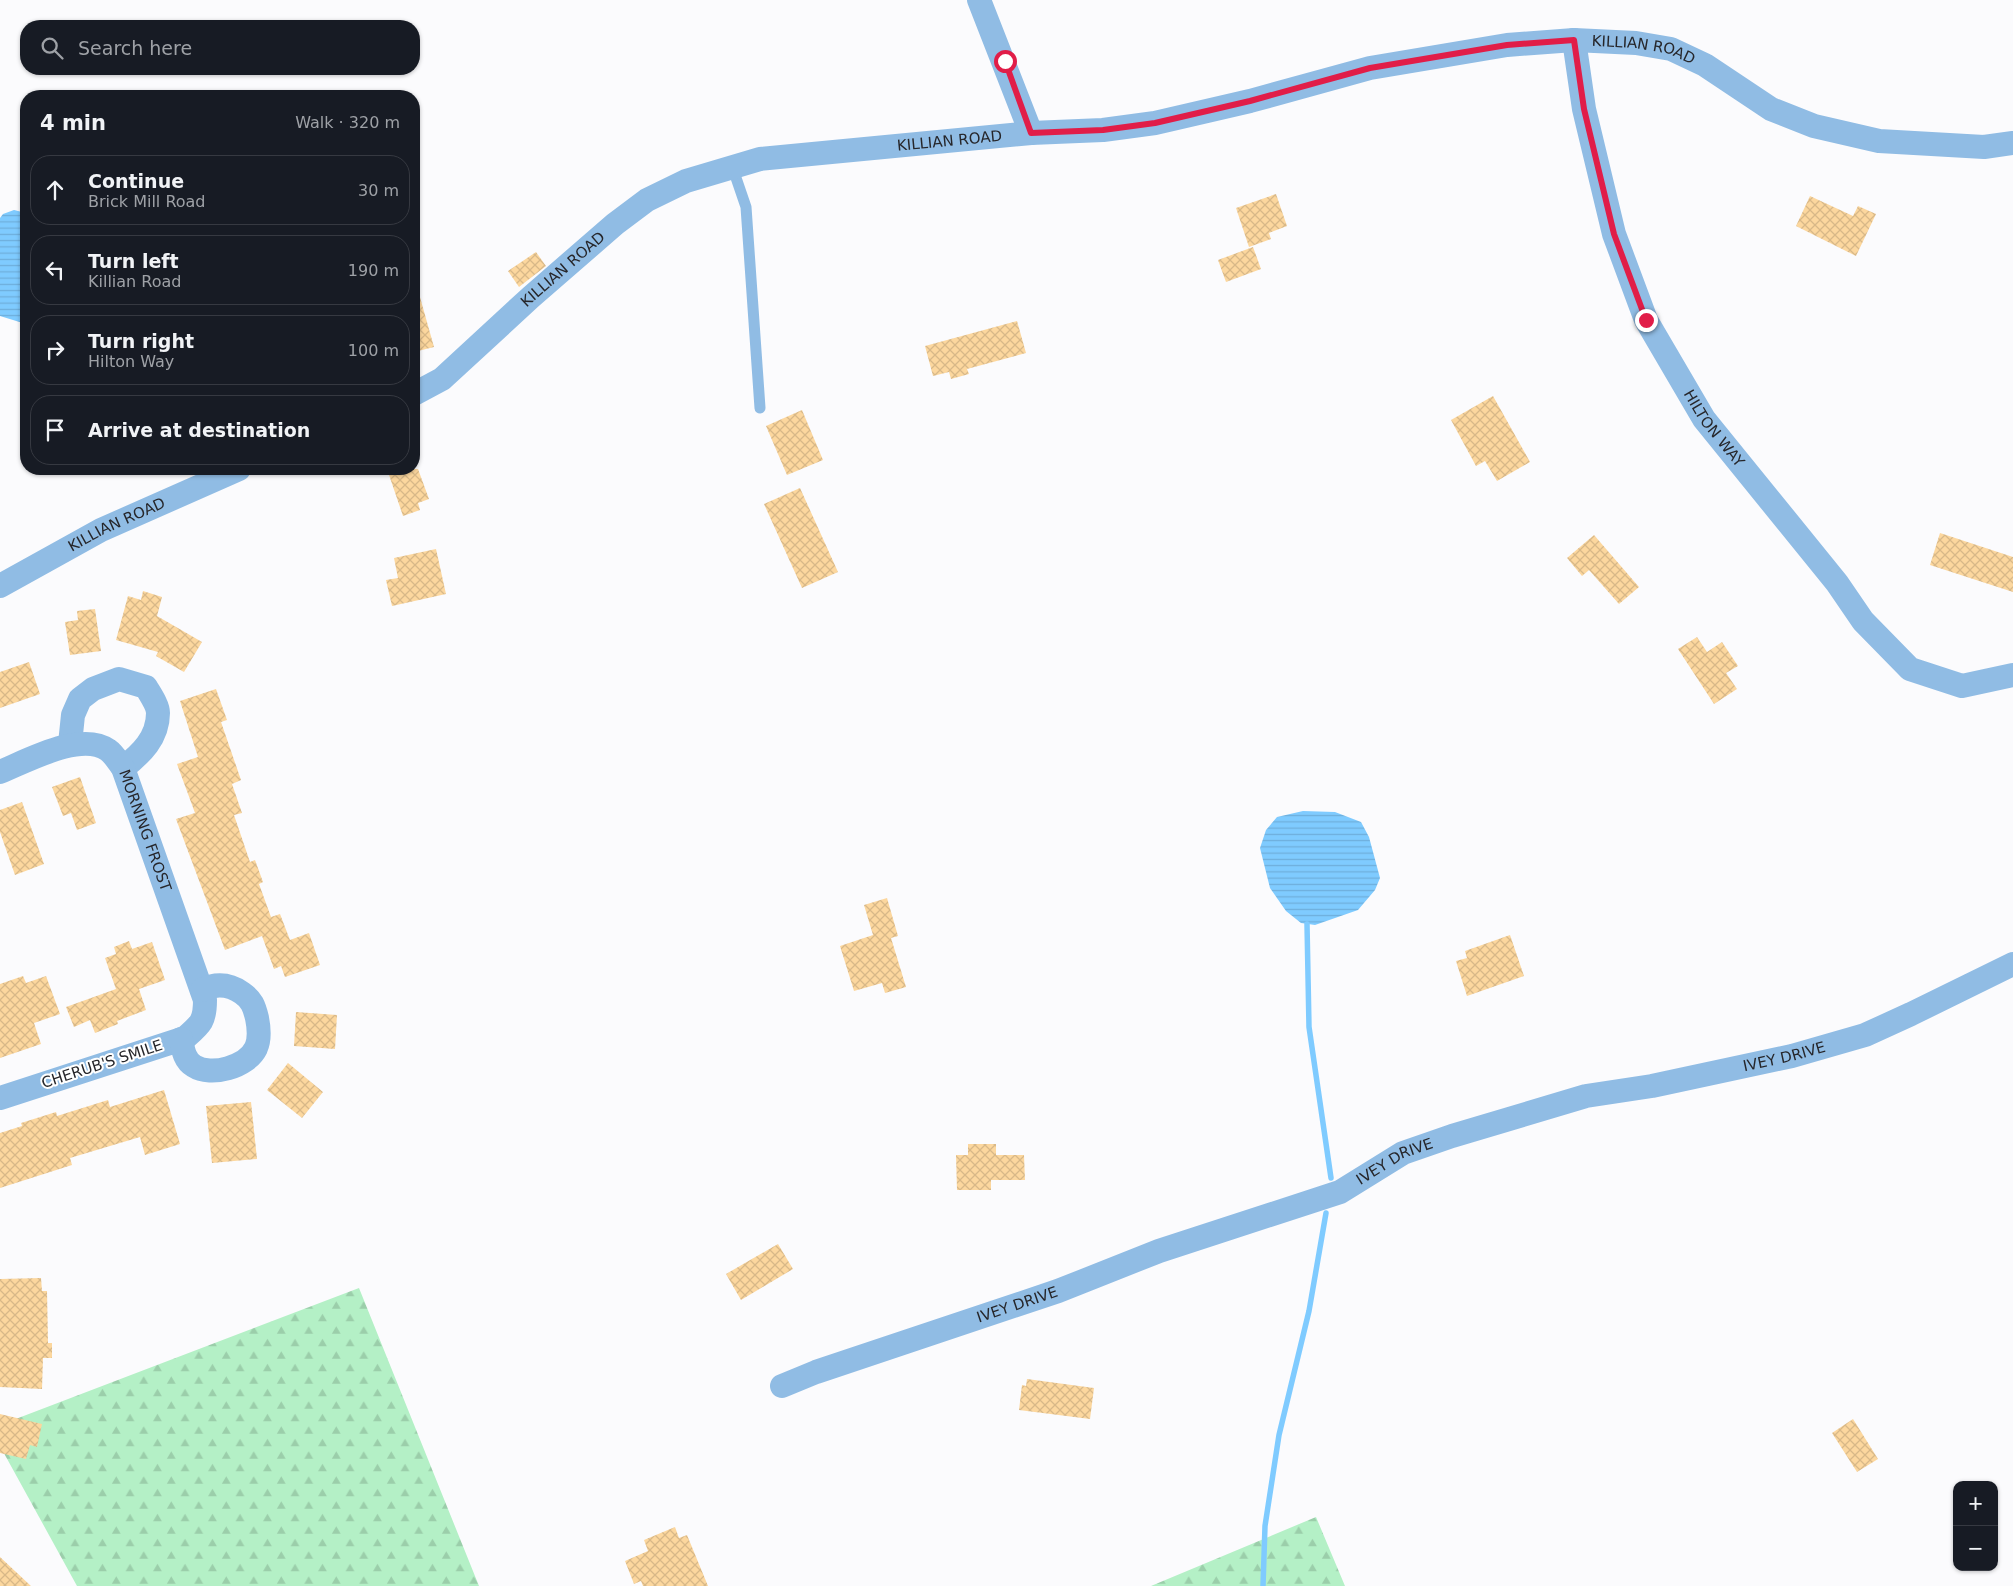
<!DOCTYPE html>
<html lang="en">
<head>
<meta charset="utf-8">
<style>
	:root { --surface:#171b24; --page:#242831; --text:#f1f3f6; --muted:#9ea1a6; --line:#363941 }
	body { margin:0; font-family:"DejaVu Sans",sans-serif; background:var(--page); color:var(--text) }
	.controls { position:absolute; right:15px; bottom:15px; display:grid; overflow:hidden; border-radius:10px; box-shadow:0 1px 4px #0004 }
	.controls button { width:45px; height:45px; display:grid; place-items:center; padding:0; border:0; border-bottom:1px solid var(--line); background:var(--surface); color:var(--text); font:25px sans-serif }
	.stop { position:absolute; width:15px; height:15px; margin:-11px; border:4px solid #e11d48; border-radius:50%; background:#fff }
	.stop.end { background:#e11d48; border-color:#fff; box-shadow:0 1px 5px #0008 }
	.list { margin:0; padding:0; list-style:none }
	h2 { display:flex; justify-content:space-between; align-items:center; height:65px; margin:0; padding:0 20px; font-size:21px }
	h2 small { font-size:16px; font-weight:400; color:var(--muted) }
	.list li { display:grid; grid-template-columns:32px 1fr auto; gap:15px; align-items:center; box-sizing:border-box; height:70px; margin:0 10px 10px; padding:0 10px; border:1px solid var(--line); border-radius:20px }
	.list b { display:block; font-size:19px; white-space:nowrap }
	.list p { margin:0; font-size:16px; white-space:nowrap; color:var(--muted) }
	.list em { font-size:16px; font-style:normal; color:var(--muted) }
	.icon { flex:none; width:28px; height:28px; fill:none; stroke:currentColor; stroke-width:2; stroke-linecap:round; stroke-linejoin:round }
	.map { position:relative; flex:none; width:2013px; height:1586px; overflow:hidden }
	.search { position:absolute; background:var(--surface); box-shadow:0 1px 4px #0004; left:20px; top:20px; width:400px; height:55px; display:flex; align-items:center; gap:12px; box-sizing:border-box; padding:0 18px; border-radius:20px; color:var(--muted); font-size:19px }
	.panel { position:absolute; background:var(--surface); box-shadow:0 1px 4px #0004; left:20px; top:90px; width:400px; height:385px; border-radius:20px }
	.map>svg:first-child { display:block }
	.forest { fill:url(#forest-firs) }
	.water { fill:url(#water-rules) }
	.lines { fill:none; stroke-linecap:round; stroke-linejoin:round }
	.stream { stroke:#7fcbff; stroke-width:5.5 }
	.building { fill:url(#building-cross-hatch) }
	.lane { stroke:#90bce4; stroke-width:11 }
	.street { stroke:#90bce4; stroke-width:24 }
	.route { stroke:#e11d48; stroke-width:6 }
	.labels { text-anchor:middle; stroke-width:4; stroke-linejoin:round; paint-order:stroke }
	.street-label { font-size:15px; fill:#26262a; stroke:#fff }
</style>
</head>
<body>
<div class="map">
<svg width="2013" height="1586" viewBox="0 0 2013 1586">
	<defs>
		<pattern id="forest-firs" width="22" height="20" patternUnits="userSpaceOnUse" patternTransform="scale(1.25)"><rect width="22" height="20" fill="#b4f0c6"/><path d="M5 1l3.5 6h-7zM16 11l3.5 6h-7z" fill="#9bceaa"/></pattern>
		<pattern id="water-rules" width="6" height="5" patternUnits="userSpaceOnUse" patternTransform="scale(1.25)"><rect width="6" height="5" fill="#7fcbff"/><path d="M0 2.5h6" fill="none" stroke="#6eaedb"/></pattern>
		<pattern id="building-cross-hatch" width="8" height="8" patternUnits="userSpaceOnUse" patternTransform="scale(1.25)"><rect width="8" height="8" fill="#fcd79e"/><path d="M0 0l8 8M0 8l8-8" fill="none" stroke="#d8b888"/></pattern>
	</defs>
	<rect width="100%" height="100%" fill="#fbfbfd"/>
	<path class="forest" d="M359 1288 479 1586H77L0 1446V1425Z
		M1316 1517 1345 1586H1151Z"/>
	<path class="water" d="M14 210 26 213V324L0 316V218L3 214Z
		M1303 811 1335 812 1361 822 1369 837 1380 878 1375 890 1358 910 1315 925 1301 923 1286 911 1270 888 1260 848 1266 830 1277 817Z"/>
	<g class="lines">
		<path class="stream" d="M1307 924 1309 1027 1331 1178
			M1263 1586 1265 1526 1279 1435 1309 1311 1326 1213"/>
	</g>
	<path class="building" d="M1276 194 1287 226 1269 233 1271 239 1249 247 1236 208Z
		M1810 196 1853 216 1858 206 1876 214 1856 256 1796 226Z
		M1253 247 1261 269 1226 282 1218 260Z
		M536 252 546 266 519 287 508 271Z
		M414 290H418L434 347 414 352Z
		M1017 321 1026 353 967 369 969 374 951 379 949 372 933 376 925 346Z
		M1493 396 1530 462 1497 481 1485 461 1476 466 1451 420Z
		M802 410 823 460 787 475 766 426Z
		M396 469H418L429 499 418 503 420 510 403 516 388 472Z
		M800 488 838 572 802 588 764 504Z
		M1940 533 2013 557V592L1930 565Z
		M1594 535 1639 587 1619 604 1589 570 1582 576 1567 558Z
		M436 549 446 594 392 606 386 580 398 578 394 558Z
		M143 591 162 597 157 616 202 642 184 672 156 656 158 652 116 640 128 596 141 600Z
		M95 609 101 651 70 655 65 622 78 620 77 611Z
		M1697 637 1707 652 1722 642 1738 666 1726 673 1737 689 1714 704 1678 649Z
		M29 662 40 694 0 708V672Z
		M216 689 227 720 221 722 241 780 232 784 242 813 234 815 250 862 255 860 263 882 259 884 271 917 280 914 290 940 309 933 320 965 285 977 281 966 274 969 262 936 225 950 176 819 195 813 177 764 198 757 180 701Z
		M80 777 96 823 77 830 71 813 63 816 52 787Z
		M22 802 44 864 15 875 0 832V810Z
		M887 898 898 936 891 938 906 987 885 993 882 983 854 991 840 946 873 935 864 905Z
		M1510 935 1524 976 1467 996 1456 961 1467 958 1465 951Z
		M129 941 132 949 152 942 165 980 139 989 146 1010 117 1021 118 1024 95 1033 90 1020 74 1027 66 1007 116 989 105 958 116 954 114 947Z
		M23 976 26 983 46 976 60 1014 34 1023 41 1044 0 1058V984Z
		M296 1012 337 1015 335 1049 294 1046Z
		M288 1063 323 1092 302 1118 267 1090Z
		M164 1090 180 1144 145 1155 140 1137 70 1158 72 1165 0 1188V1133L22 1126 21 1123 56 1112 57 1116 108 1100 110 1107Z
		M251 1102 257 1159 212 1163 206 1106Z
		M968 1144H996V1155H1024L1025 1180H991V1190H957L956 1155H968Z
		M778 1244 793 1269 741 1300 726 1274Z
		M41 1278 42 1291H47L48 1343H52V1358H43L42 1389 0 1387V1279Z
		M1027 1379 1094 1388 1090 1419 1019 1410 1022 1385 1026 1386Z
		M0 1414 42 1424 37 1447 30 1445 26 1459 0 1453Z
		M1853 1419 1878 1459 1857 1472 1832 1433Z
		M675 1527 679 1538 687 1535 708 1586H643L641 1581 634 1584 625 1561 648 1551 644 1540Z
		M0 1557 31 1586H0Z"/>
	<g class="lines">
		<path class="lane" d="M732 166 746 207 760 408"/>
		<g class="street">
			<path d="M979 0 1031 133"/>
			<path id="s1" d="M1574 40 1584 109 1614 234 1646 320 1704 419 1837 583 1863 621 1910 669 1962 686 2013 675"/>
			<path id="s2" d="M414 394 442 379 531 297 615 224 647 200 686 181 760 159 1031 133 1103 130 1155 123 1250 101 1370 68 1507 45 1574 40 1636 43 1671 49 1705 65 1771 109 1814 126 1879 141 1984 147 2013 143"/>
			<path id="s3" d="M0 586 101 530 239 469"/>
			<path d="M70 744 73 715 80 699 93 689 119 679 146 687C150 694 158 705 158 713 158 738 141 754 123 768"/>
			<path id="s4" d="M0 772C27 761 81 731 108 750 114 754 119 763 123 768L205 1000C205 1021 201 1024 185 1038L0 1098"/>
			<path d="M181 1039C183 1049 184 1060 194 1066 211 1077 247 1067 256 1048 260 1039 259 1028 257 1018 254 1006 252 1000 242 993 229 984 216 983 202 990"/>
			<path id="s5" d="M782 1386 816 1372 1058 1291 1159 1251 1340 1192 1403 1153 1452 1136 1586 1096 1652 1086 1792 1056 1865 1035 1911 1014 2013 964"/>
		</g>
	</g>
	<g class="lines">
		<path class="route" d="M1005 61 1031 133 1103 130 1155 123 1250 101 1370 68 1507 45 1574 40 1584 109 1614 234 1646 320"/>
	</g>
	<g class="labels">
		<g class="street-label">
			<text dy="5" stroke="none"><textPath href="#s2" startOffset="1320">KILLIAN ROAD</textPath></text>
			<text dy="5" stroke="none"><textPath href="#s2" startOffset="615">KILLIAN ROAD</textPath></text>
			<text dy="5" stroke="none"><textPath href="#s2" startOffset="195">KILLIAN ROAD</textPath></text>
			<text dy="5" stroke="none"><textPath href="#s1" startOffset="418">HILTON WAY</textPath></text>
			<text dy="5" stroke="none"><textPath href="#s3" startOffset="132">KILLIAN ROAD</textPath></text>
			<text dy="5" stroke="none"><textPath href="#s4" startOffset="204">MORNING FROST</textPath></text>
			<text dy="5" stroke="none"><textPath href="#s5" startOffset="1059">IVEY DRIVE</textPath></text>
			<text transform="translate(102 1064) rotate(-18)" y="5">CHERUB'S SMILE</text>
			<text dy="5" stroke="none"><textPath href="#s5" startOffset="654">IVEY DRIVE</textPath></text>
			<text dy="5" stroke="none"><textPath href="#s5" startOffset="249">IVEY DRIVE</textPath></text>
		</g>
	</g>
</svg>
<div class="controls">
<button>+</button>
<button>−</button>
</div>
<div class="stop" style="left:1005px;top:61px"></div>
<div class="stop end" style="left:1646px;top:320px"></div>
<div class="search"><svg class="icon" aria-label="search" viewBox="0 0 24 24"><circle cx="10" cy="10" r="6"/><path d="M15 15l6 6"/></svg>Search here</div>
<section class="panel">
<h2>4 min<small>Walk · 320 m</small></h2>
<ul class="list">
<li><svg class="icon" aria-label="ahead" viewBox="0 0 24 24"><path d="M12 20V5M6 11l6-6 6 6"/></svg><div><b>Continue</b><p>Brick Mill Road</p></div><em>30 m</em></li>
<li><svg class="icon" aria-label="left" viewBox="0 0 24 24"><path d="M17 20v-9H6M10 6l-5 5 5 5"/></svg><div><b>Turn left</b><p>Killian Road</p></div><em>190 m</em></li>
<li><svg class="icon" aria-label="right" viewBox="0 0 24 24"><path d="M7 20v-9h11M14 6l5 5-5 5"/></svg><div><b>Turn right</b><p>Hilton Way</p></div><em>100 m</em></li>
<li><svg class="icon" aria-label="arrive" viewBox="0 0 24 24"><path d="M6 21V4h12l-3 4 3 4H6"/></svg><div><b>Arrive at destination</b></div></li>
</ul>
</section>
</div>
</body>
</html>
